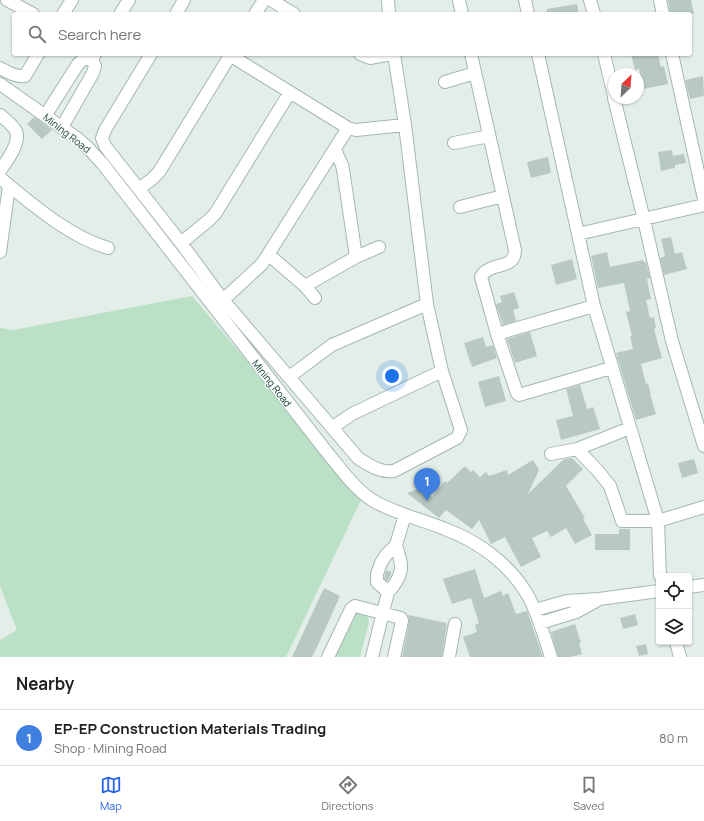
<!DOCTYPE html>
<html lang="en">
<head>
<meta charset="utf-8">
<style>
	:root { --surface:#fff; --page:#f6f6f6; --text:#202124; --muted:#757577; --line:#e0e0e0; --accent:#2563eb }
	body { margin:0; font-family:Manrope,sans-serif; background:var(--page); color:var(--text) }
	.controls { position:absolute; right:12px; bottom:12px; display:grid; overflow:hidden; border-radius:4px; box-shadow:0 1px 3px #0004 }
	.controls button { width:36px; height:36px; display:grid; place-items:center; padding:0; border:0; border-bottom:1px solid var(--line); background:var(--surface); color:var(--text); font:20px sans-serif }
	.compass { position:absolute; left:608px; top:68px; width:36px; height:36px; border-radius:50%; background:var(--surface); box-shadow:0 1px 3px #0004; rotate:25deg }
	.you { position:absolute; left:392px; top:376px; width:14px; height:14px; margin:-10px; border:3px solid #fff; border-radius:50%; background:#1a73e8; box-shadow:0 0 0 6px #1a73e833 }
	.badge { display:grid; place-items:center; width:26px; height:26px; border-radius:50%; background:var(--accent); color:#fff; font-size:13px; font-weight:700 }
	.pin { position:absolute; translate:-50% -33px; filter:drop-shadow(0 1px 2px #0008) }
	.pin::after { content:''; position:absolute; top:21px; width:14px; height:12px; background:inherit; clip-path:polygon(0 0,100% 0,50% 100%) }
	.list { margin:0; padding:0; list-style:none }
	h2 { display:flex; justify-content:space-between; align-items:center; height:52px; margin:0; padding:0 16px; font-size:17px }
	h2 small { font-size:13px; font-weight:400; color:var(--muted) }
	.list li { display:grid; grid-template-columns:26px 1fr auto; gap:12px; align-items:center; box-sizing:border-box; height:56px; padding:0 16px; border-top:1px solid var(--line) }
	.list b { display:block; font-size:15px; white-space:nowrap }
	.list p { margin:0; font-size:13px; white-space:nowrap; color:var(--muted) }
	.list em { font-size:13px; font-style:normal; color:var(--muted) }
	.icon { flex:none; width:22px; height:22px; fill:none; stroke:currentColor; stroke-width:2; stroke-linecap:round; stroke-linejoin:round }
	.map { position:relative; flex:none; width:704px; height:657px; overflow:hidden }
	.search { position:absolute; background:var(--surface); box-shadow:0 1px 3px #0004; left:12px; right:12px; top:12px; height:44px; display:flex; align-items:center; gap:10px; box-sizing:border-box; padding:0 14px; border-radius:4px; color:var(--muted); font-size:15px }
	.sheet { height:108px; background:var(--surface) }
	nav { display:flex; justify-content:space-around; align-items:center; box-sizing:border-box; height:56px; border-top:1px solid var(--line); background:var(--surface); font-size:11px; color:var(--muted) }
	nav a { display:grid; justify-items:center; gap:2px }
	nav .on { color:var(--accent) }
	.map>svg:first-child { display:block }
	.green { fill:#bae0c6 }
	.building { fill:#b8c9c2 }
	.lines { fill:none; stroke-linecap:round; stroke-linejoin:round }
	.minor-casing { stroke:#a5b7b1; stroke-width:14 }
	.minor { stroke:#fff; stroke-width:12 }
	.labels { text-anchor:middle; stroke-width:3; stroke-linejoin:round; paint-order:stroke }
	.street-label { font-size:10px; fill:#214139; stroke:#f4faf7 }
</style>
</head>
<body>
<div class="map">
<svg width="704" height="657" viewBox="0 0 704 657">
	<rect width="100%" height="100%" fill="#e3eee9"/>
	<path class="green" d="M192 296 362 498 286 657H0V640L17 630 0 586V328L13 330Z
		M353 608 367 613 369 622 360 657H333Z"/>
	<path class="building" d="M668 0H691L694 14H670Z
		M577 4 579 14H547V9Z
		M631 54H658L661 67 664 66 668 84 643 89 639 69 635 70Z
		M703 76 704 96 690 99 685 80Z
		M34 117 52 130 42 139 27 124Z
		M672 150 673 156 684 154 686 163 675 165V168L661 171 658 152Z
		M548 157 551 173 531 178 527 162Z
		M671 237 675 254 682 252 687 269 664 275 660 258 665 256 661 239Z
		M607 252 610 267 643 260 644 262H646L650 278 647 279 651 299 646 300 650 318 654 317 656 328 654 329 662 358 641 364 646 384 648 383 651 394H650L656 414 636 420 616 353 633 349 630 336H632L626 312 630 311 624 283 598 288 591 256Z
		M572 259 577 279 556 285 551 265Z
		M514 292 519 308 513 310 516 321 503 325 496 304 502 302 500 296Z
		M530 332 537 356 515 363 507 339Z
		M483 337 486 347 493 345 497 358 472 367 464 343Z
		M499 376 506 401 485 407 478 382Z
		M580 385 587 409 593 407 600 429 561 440 556 420 573 416 566 389Z
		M572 458 583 469 566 486 585 518 583 519 592 535 575 544 566 528 551 537 547 531 532 538 541 557 521 567 505 537 491 544 479 520 472 529 446 510 439 518 407 493 420 488 432 497 445 481 447 483 465 466 471 472 473 470 480 477 486 472 489 476 507 470 508 475 533 460 539 470 528 494 564 459Z
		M694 459 698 473 682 478 678 463Z
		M619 529H630V550H595V534H619Z
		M475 569 484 598 501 591 503 596 508 593 516 614 527 611 543 657H470L463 637 477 632 475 625 479 623 471 598 452 604 443 579Z
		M386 571H391V575L387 581 384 579Z
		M324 588 340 596 318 645 312 657H292Z
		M635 614 638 625 623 629 620 618Z
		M408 615 447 623 442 657H402L409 623Z
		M575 624 581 643H579L582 654 571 657H558L551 632Z
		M646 644 648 654 639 656 636 646Z"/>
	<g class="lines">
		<g class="minor-casing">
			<path id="minor" d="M7 0 33 14
				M271 0 294 14
				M388 0 389 14
				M459 0 462 14
				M525 0 528 14
				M590 0 594 14
				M660 0 663 14
				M63 14 72 0
				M120 14 129 0
				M176 14 184 0
				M255 14 264 0
				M151 54 105 130 102 138 105 146 181 243 223 300 358 458C369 465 380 473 394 471L457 438 461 430 442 371 427 304 405 125 394 54
				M228 54 348 128 356 130 405 125
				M360 54 370 58 391 54
				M471 54 515 250C515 271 489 261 481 277L497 334
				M538 54 594 306 658 521 660 576
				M604 54 614 96
				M672 54 704 199
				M0 68C8 72 15 77 25 76L38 54
				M445 82 475 73
				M0 84 78 139 89 149 102 163 326 451C340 468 354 488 372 500 395 514 421 519 445 529 478 541 509 564 527 594 538 613 544 636 551 657
				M614 98 644 220 672 341 704 446
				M0 115C5 119 12 124 16 131 21 143 6 162 0 171
				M45 116 78 64 84 59H92
				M62 127 93 73 95 66 92 59 95 54
				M454 143 489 136
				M335 150 342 165 344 176 356 257
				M0 178C32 204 68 236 108 248
				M139 189 152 179 159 172 231 54
				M460 207 503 196
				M578 234 704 205
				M181 243 209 220 215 214 290 92
				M0 252 9 186
				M269 255 305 286 315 298
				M305 286 356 257 379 247
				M223 300 262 264 348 128
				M594 306 497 334 517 393 519 395 611 368
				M289 377 332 345 427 304
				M333 427 352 414 442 371
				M630 428 577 449 598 471 610 486 622 521H658L704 507
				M551 454 577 449
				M689 587 704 585
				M388 592 377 582V574L381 563 386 555 396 545 405 515
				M535 610 567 601 599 599 659 591
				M540 623 576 612 596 601
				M676 642 680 657
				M328 657 351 609 355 606 401 618 402 621 394 657
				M372 657 388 592C392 589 393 586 396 582 405 567 400 560 396 545
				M449 657 455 624"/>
		</g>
		<use href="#minor" class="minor"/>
	</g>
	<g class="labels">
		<g class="street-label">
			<text transform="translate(67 133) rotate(38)" y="4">Mining Road</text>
			<text transform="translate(272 383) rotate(52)" y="4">Mining Road</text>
		</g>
	</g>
</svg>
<div class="controls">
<button><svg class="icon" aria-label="locate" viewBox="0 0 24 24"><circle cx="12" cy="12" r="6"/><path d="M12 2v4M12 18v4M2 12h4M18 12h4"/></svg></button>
<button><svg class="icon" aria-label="layers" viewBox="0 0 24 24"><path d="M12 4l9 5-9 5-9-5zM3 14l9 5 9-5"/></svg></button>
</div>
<svg class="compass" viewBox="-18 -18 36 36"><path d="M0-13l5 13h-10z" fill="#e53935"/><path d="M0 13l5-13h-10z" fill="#757577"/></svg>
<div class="you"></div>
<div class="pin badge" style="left:427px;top:501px;background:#3f7fe0">1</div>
<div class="search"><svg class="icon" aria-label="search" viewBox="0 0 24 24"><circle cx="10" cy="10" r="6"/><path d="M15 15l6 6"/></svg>Search here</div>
</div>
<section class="sheet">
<h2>Nearby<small></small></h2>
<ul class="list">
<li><span class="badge" style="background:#3f7fe0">1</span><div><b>EP-EP Construction Materials Trading</b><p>Shop · Mining Road</p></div><em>80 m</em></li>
</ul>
</section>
<nav>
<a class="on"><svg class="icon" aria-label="map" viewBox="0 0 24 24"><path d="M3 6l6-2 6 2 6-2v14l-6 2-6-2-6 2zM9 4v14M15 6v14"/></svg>Map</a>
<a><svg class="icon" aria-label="directions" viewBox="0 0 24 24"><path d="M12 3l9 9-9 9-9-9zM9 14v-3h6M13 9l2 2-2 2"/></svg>Directions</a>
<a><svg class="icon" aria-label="saved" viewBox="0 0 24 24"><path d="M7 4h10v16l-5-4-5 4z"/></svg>Saved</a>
</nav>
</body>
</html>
